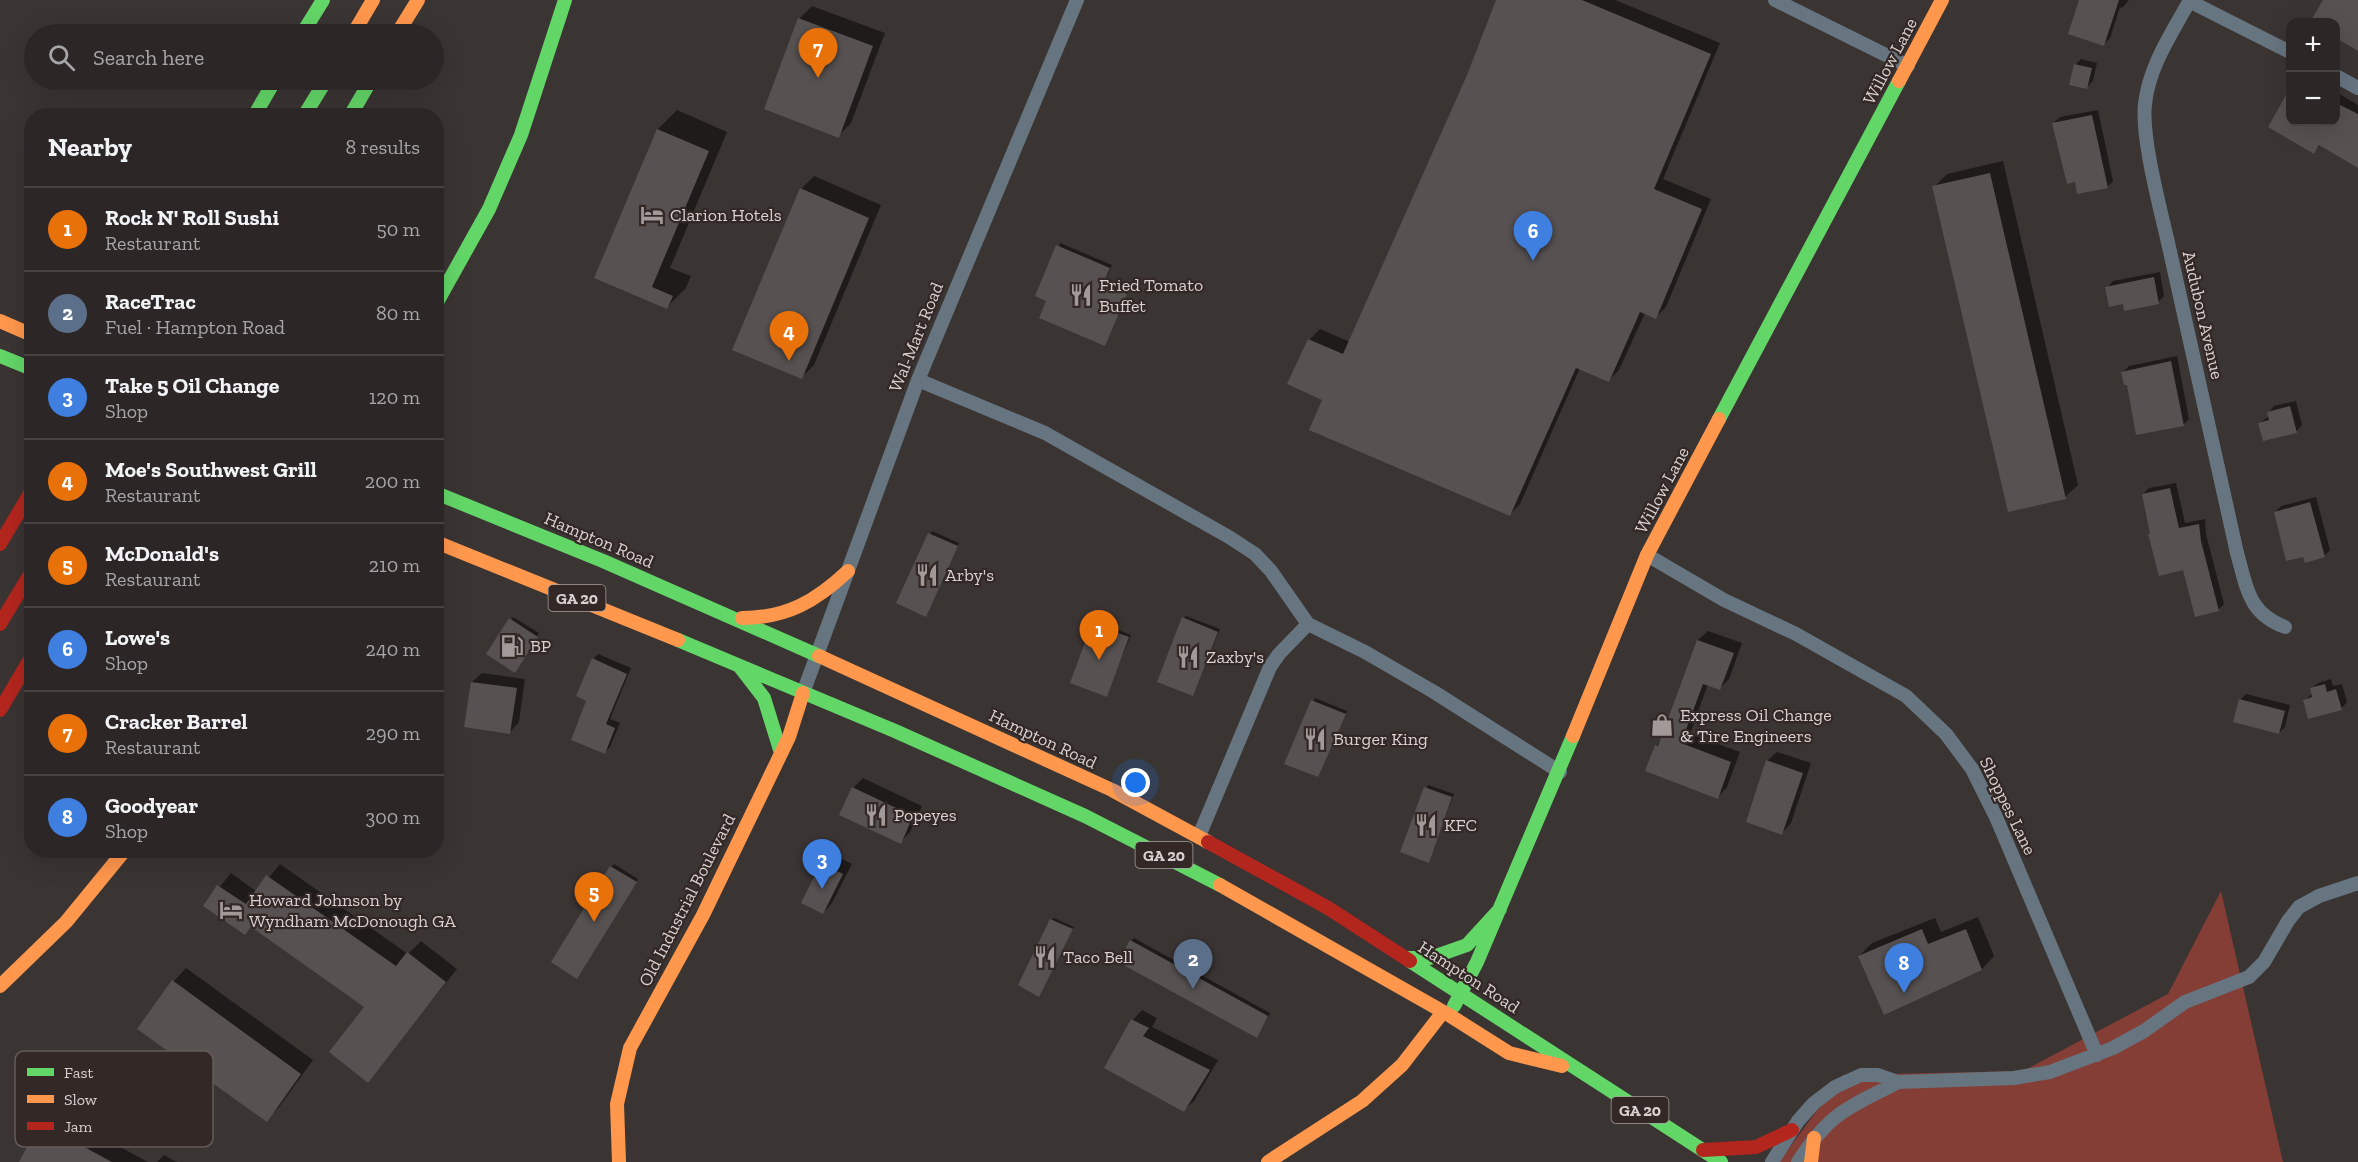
<!DOCTYPE html>
<html lang="en">
<head>
<meta charset="utf-8">
<style>
	:root { --surface:#2c2726; --page:#342f2e; --text:#f1f3f6; --muted:#a6a5a7; --line:#484443; --accent:#1a73e8 }
	body { margin:0; font-family:"Zilla Slab",serif; background:var(--page); color:var(--text) }
	.controls { position:absolute; right:18px; top:18px; display:grid; overflow:hidden; border-radius:12px; box-shadow:0 6px 24px #0002 }
	.controls button { width:54px; height:54px; display:grid; place-items:center; padding:0; border:0; border-bottom:2px solid var(--line); background:var(--surface); color:var(--text); font:30px sans-serif }
	.you { position:absolute; left:1136px; top:783px; width:21px; height:21px; margin:-15px; border:4px solid #fff; border-radius:50%; background:#1a73e8; box-shadow:0 0 0 9px #1a73e833 }
	.badge { display:grid; place-items:center; width:39px; height:39px; border-radius:50%; background:var(--accent); color:#fff; font-size:20px; font-weight:700 }
	.pin { position:absolute; translate:-50% -50px; filter:drop-shadow(0 2px 3px #0008) }
	.pin::after { content:''; position:absolute; top:32px; width:21px; height:18px; background:inherit; clip-path:polygon(0 0,100% 0,50% 100%) }
	.list { margin:0; padding:0; list-style:none }
	h2 { display:flex; justify-content:space-between; align-items:center; height:78px; margin:0; padding:0 24px; font-size:26px }
	h2 small { font-size:20px; font-weight:400; color:var(--muted) }
	.list li { display:grid; grid-template-columns:39px 1fr auto; gap:18px; align-items:center; box-sizing:border-box; height:84px; padding:0 24px; border-top:2px solid var(--line) }
	.list b { display:block; font-size:22px; white-space:nowrap }
	.list p { margin:0; font-size:20px; white-space:nowrap; color:var(--muted) }
	.list em { font-size:20px; font-style:normal; color:var(--muted) }
	.icon { flex:none; width:33px; height:33px; fill:none; stroke:currentColor; stroke-width:2; stroke-linecap:round; stroke-linejoin:round }
	.map { position:relative; flex:none; width:2358px; height:1162px; overflow:hidden }
	.search { position:absolute; background:var(--surface); box-shadow:0 6px 24px #0002; left:24px; top:24px; width:420px; height:66px; display:flex; align-items:center; gap:15px; box-sizing:border-box; padding:0 21px; border-radius:33px; color:var(--muted); font-size:22px }
	.panel { position:absolute; background:var(--surface); box-shadow:0 6px 24px #0002; left:24px; top:108px; width:420px; height:750px; border-radius:24px }
	.map>svg:first-child { display:block }
	.forest { fill:#843e35 }
	.shadow { fill:#0007 }
	.building { fill:#575251 }
	.lines { fill:none; stroke-linecap:round; stroke-linejoin:round }
	.street { stroke:#677580; stroke-width:14 }
	.fast { stroke:#63d668; stroke-width:14 }
	.slow { stroke:#ff974d; stroke-width:14 }
	.jam { stroke:#b3261e; stroke-width:14 }
	.labels { text-anchor:middle; stroke-width:4.5; stroke-linejoin:round; paint-order:stroke }
	.shield { fill:#332826; stroke:#a69e9c; stroke-width:1.5 }
	.shield-label { font-size:16px; font-weight:bold; fill:#d8d1cf }
	.street-label { font-size:18px; fill:#d8d1cf; stroke:#332826 }
	.poi-label { font-size:18px; fill:#d8d1cf; stroke:#332826; text-anchor:start }
	.key { fill:#332826; stroke:#655b59; stroke-width:1.5 }
	.key-label { font-size:16px; fill:#d8d1cf }
</style>
</head>
<body>
<div class="map">
<svg width="2358" height="1162" viewBox="0 0 2358 1162">
	<rect width="100%" height="100%" fill="#3a3433"/>
	<path class="forest" d="M2221 891 2283 1162H1779L1843 1075 2023 1071 2168 994Z"/>
	<path class="shadow" d="M1498 0H1615L1720 43 1663 179 1711 199 1666 307 1656 317 1645 313 1619 370 1609 380 1580 368 1520 504 1510 514 1324 399 1289 383 1310 339 1320 329 1350 342 1469 76Z
		M2080 0H2129L2122 8 2120 7 2110 38 2104 44Z
		M2334 0H2358V49L2336 36V22H2312L2318 11Z
		M812 6 885 33 851 123 838 136 799 19Z
		M2081 59 2097 63 2093 81 2087 87 2075 65Z
		M2290 91V122H2336V92L2358 105V166L2321 144 2314 152 2270 127Z
		M677 110 727 132 670 268 691 276 686 288 667 307 596 277 658 129Z
		M2098 110 2113 181 2107 187 2076 180 2053 123 2060 117Z
		M2003 161 2078 485 2065 497 1934 187 1947 174Z
		M814 176 881 205 814 365 801 378V189Z
		M1060 243 1112 265 1105 281 1128 291 1105 344 1048 300Z
		M2160 272 2164 296 2158 302H2124L2107 288 2113 281Z
		M2177 356 2189 419 2183 425 2128 383 2123 372 2129 366Z
		M2296 401 2302 425 2296 432 2260 423 2269 416 2268 413 2274 406Z
		M2176 483 2185 523 2205 519 2206 534 2224 604 2218 610 2151 533 2143 494 2149 488Z
		M2316 497 2330 550 2324 556 2275 512 2281 506Z
		M932 531 959 543 925 615 898 603Z
		M1186 616 1220 629 1193 694 1184 618Z
		M513 617 539 633 518 668 511 619Z
		M1096 621 1131 635 1106 695 1093 624Z
		M1708 631 1742 643 1729 679 1720 688 1708 684 1690 734 1740 752 1727 787 1718 797 1656 746 1662 740 1698 640Z
		M598 654 631 668 610 719 620 723 610 747 605 752 588 700 593 659Z
		M482 673 525 679 519 722 510 732 472 682Z
		M2331 679 2333 686 2342 684 2347 702 2341 709 2305 700 2313 693 2311 689 2318 683Z
		M2246 694 2290 705 2285 727 2279 733 2240 700Z
		M1315 698 1347 711 1318 775 1286 763Z
		M1777 752 1811 763 1791 823 1782 833 1767 761Z
		M863 778 922 806 910 832 900 842 853 788Z
		M1428 785 1454 794 1428 861 1402 851Z
		M832 854 852 864 832 903 823 913 803 902 822 864Z
		M280 864 408 954 421 941 457 969 368 1081 366 1007 252 927 245 933 205 905 231 873 257 892Z
		M614 864 638 879 580 974 611 867Z
		M1978 917 1994 956 1982 969 1859 956 1872 943 1935 918 1941 932Z
		M1054 918 1074 927 1039 995 1051 920Z
		M1134 938 1270 1013 1259 1033 1131 941Z
		M186 968 313 1060 279 1107 266 1120 139 1029 174 981Z
		M1142 1010 1157 1018 1152 1027 1218 1060 1194 1101 1184 1110 1133 1020Z
		M54 1111 148 1162H20L41 1124Z
		M164 1155 177 1162H157Z"/>
	<path class="building" d="M1496 0H1582L1711 54 1654 189 1702 209 1656 319 1640 312 1609 382 1576 368 1510 516 1309 430 1322 400 1287 384 1308 339 1343 354 1467 75Z
		M2079 0H2119L2104 46 2068 34Z
		M2323 0H2358V51L2336 38V22H2310Z
		M798 18 873 46 839 138 764 109Z
		M2074 64 2092 68 2087 89 2069 85Z
		M2290 88V122H2336V103L2358 114V168L2319 145 2314 154 2268 127Z
		M2092 115 2108 188 2077 194 2075 182 2067 184 2052 123Z
		M657 129 709 151 652 287 673 296 667 309 594 278Z
		M1990 173 2066 499 2008 512 1932 186Z
		M800 188 869 218 802 379 732 350Z
		M1056 245 1110 268 1103 284 1127 294 1105 346 1039 318 1046 301 1035 296Z
		M2154 277 2159 304 2124 311 2123 304 2109 307 2105 287Z
		M2171 361 2184 426 2136 435 2127 385H2124L2121 372Z
		M2290 406 2297 433 2263 441 2258 423 2269 420 2267 412Z
		M2170 488 2179 528 2199 524 2201 541 2219 611 2195 617 2183 570 2159 576 2148 534H2150L2142 494Z
		M2310 502 2325 557 2305 563 2303 557 2286 561 2274 512Z
		M928 533 958 546 926 617 896 603Z
		M1182 617 1218 632 1193 696 1157 682Z
		M509 618 538 637 515 673 486 654Z
		M1092 623 1129 637 1107 697 1070 683Z
		M1697 640 1734 653 1720 690 1703 684 1681 743 1731 762 1718 799 1645 771 1655 745 1658 746Z
		M592 658 627 674 606 724 615 728 605 754 571 740 586 701 576 696Z
		M471 682 517 688 510 734 464 727Z
		M2325 684 2327 692 2336 689 2342 710 2308 719 2303 700 2312 697 2310 688Z
		M2239 699 2285 711 2279 734 2233 722Z
		M1311 700 1346 714 1318 777 1284 764Z
		M1766 760 1803 773 1782 835 1746 822Z
		M852 787 913 816 901 844 839 815Z
		M1424 787 1452 797 1429 863 1400 852Z
		M821 863 843 874 823 914 801 903Z
		M610 866 637 882 577 979 551 962Z
		M266 875 396 966 407 952 446 982 368 1083 329 1052 364 1007 251 927 245 935 203 906 217 885 246 904Z
		M1050 919 1073 929 1039 997 1018 985Z
		M1922 929 1928 944 1966 929 1982 970 1884 1015 1858 956Z
		M1130 940 1268 1016 1257 1038 1118 962Z
		M172 980 301 1074 267 1122 137 1029Z
		M1131 1019 1149 1028 1143 1036 1210 1070 1184 1112 1104 1068Z
		M40 1123 112 1162H19Z"/>
	<g class="lines">
		<path class="street" d="M1775 0 1908 66
			M2190 0C2172 33 2149 66 2145 104 2141 138 2161 211 2169 247 2192 349 2215 451 2237 553 2247 588 2248 613 2285 627
			M2189 1 2290 52
			M2336 76 2358 88
			M918 380 1045 433 1229 537 1255 554 1271 571 1308 624 1365 652 1434 692 1560 772
			M1647 555 1724 600 1796 634 1906 696 1946 734 1972 769 1996 817 2097 1055
			M803 693 918 380 1077 0
			M1199 836 1270 667 1279 654 1308 624
			M1772 1162 1798 1121 1814 1103 1835 1087 1861 1075H1878L1898 1082 2014 1078 2050 1072 2113 1048 2144 1031 2185 1002 2249 977 2264 962 2288 921 2299 907 2319 896 2358 883
			M1798 1162C1831 1111 1847 1109 1898 1082"/>
		<path class="fast" d="M302 34 323 0
			M254 116 275 80
			M304 116 326 80
			M350 116 371 80
			M436 304 489 209 521 135 565 0
			M0 356 32 369
			M1719 419 1899 81
			M436 493 603 561 819 656
			M678 640 895 731 1085 816 1220 885
			M740 667 764 698 781 753
			M1408 958H1430L1467 945 1500 909
			M1410 961 1721 1162
			M1454 1006 1477 962 1573 736"/>
		<path class="slow" d="M353 34 373 0
			M397 34 418 0
			M1899 81 1942 0
			M0 321 32 335
			M436 542 678 640
			M742 618C787 618 816 601 848 571
			M819 656 1112 790 1208 842
			M1573 736 1647 555 1719 419
			M1220 885 1449 1015 1509 1053 1562 1066
			M0 986 66 922 125 850
			M619 1162 617 1104 630 1048 703 915 789 737 803 693
			M1268 1162 1362 1101 1402 1065 1443 1012
			M1811 1162 1814 1138"/>
		<path class="jam" d="M0 544 32 490
			M0 624 32 571
			M0 710 32 656
			M1208 842 1328 908 1410 961
			M1703 1150 1756 1147 1792 1130"/>
	</g>
	<defs>
		<g id="hotel-bare" transform="scale(1.8)"><path d="M-6-4.5h1.5V1H6V5H4.5V3h-9V5H-6ZM-4 0a1.8 1.8 0 1 1 3.6 0ZM.5 0V-2.5h3Q6-2.5 6 0Z" fill="#a19a98" stroke="#332826" stroke-width="2.5" paint-order="stroke"/></g>
		<g id="restaurant-bare" transform="scale(1.8)"><path d="M-5-6h1v4h1v-4h1v4h1v-4h1v5L-1.5 .5V6h-2V.5L-5-1ZM5-6V6H3V1.5H1.5Q1.5-4 5-6Z" fill="#a19a98" stroke="#332826" stroke-width="2.5" paint-order="stroke"/></g>
		<g id="fuel-bare" transform="scale(1.8)"><path d="M-5.5-6h7V0h2V4h1.3V-2.5L3-4.5l.8-.8L6-3V5H2.5V1h-1V6h-7ZM-4.2-4.7v3.2H.2V-4.7Z" fill="#a19a98" stroke="#332826" stroke-width="2.5" paint-order="stroke"/></g>
		<g id="shop-bare" transform="scale(1.8)"><path d="M-5-2.5h2.3a2.7 3.5 0 0 1 5.4 0H5L5.5 6h-11ZM-1.5-2.5h3a1.5 2.3 0 0 0-3 0Z" fill="#a19a98" stroke="#332826" stroke-width="2.5" paint-order="stroke"/></g>
	</defs>
	<g fill-rule="evenodd">
		<use href="#hotel-bare" x="652" y="215"/>
		<use href="#restaurant-bare" x="1081" y="295"/>
		<use href="#restaurant-bare" x="927" y="575"/>
		<use href="#fuel-bare" x="512" y="646"/>
		<use href="#restaurant-bare" x="1188" y="657"/>
		<use href="#shop-bare" x="1662" y="725"/>
		<use href="#restaurant-bare" x="1315" y="739"/>
		<use href="#restaurant-bare" x="876" y="815"/>
		<use href="#restaurant-bare" x="1426" y="825"/>
		<use href="#hotel-bare" x="231" y="910"/>
		<use href="#restaurant-bare" x="1045" y="957"/>
	</g>
	<g class="labels">
		<g class="shield">
			<rect x="548.5" y="585" width="57" height="26" rx="4.5"/>
			<rect x="1135.5" y="842" width="57" height="26" rx="4.5"/>
			<rect x="1611.5" y="1097" width="57" height="26" rx="4.5"/>
		</g>
		<g class="shield-label">
			<text x="577" y="604">GA 20</text>
			<text x="1164" y="861">GA 20</text>
			<text x="1640" y="1116">GA 20</text>
		</g>
		<g class="street-label">
			<text transform="translate(1890 61) rotate(-62)" y="6">Willow Lane</text>
			<text transform="translate(2203 315) rotate(77)" y="6">Audubon Avenue</text>
			<text transform="translate(916 337) rotate(-68)" y="6">Wal-Mart Road</text>
			<text transform="translate(1662 490) rotate(-62)" y="6">Willow Lane</text>
			<text transform="translate(599 540) rotate(23)" y="6">Hampton Road</text>
			<text transform="translate(1043 739) rotate(25)" y="6">Hampton Road</text>
			<text transform="translate(2008 806) rotate(64)" y="6">Shoppes Lane</text>
			<text transform="translate(687 900) rotate(-63)" y="6">Old Industrial Boulevard</text>
			<text transform="translate(1469 977) rotate(33)" y="6">Hampton Road</text>
		</g>
		<g class="poi-label">
			<text x="670" y="221">Clarion Hotels</text>
			<text x="1099" y="291">Fried Tomato<tspan x="1099" dy="21">Buffet</tspan></text>
			<text x="945" y="581">Arby's</text>
			<text x="530" y="652">BP</text>
			<text x="1206" y="663">Zaxby's</text>
			<text x="1680" y="721">Express Oil Change<tspan x="1680" dy="21">&amp; Tire Engineers</tspan></text>
			<text x="1333" y="745">Burger King</text>
			<text x="894" y="821">Popeyes</text>
			<text x="1444" y="831">KFC</text>
			<text x="249" y="906">Howard Johnson by<tspan x="249" dy="21">Wyndham McDonough GA</tspan></text>
			<text x="1063" y="963">Taco Bell</text>
		</g>
	</g>
	<rect x="15" y="1051" width="198" height="96" rx="9" class="key"/>
	<rect x="27" y="1068" width="27" height="8" fill="#63d668"/>
	<rect x="27" y="1095" width="27" height="8" fill="#ff974d"/>
	<rect x="27" y="1122" width="27" height="8" fill="#b3261e"/>
	<g class="key-label">
		<text x="64" y="1078">Fast</text>
		<text x="64" y="1105">Slow</text>
		<text x="64" y="1132">Jam</text>
	</g>
</svg>
<div class="controls">
<button>+</button>
<button>−</button>
</div>
<div class="you"></div>
<div class="pin badge" style="left:1099px;top:660px;background:#e8710a">1</div>
<div class="pin badge" style="left:1193px;top:989px;background:#5c6f8a">2</div>
<div class="pin badge" style="left:822px;top:889px;background:#3f7fe0">3</div>
<div class="pin badge" style="left:789px;top:361px;background:#e8710a">4</div>
<div class="pin badge" style="left:594px;top:922px;background:#e8710a">5</div>
<div class="pin badge" style="left:1533px;top:261px;background:#3f7fe0">6</div>
<div class="pin badge" style="left:818px;top:78px;background:#e8710a">7</div>
<div class="pin badge" style="left:1904px;top:993px;background:#3f7fe0">8</div>
<div class="search"><svg class="icon" aria-label="search" viewBox="0 0 24 24"><circle cx="10" cy="10" r="6"/><path d="M15 15l6 6"/></svg>Search here</div>
<section class="panel">
<h2>Nearby<small>8 results</small></h2>
<ul class="list">
<li><span class="badge" style="background:#e8710a">1</span><div><b>Rock N' Roll Sushi</b><p>Restaurant</p></div><em>50 m</em></li>
<li><span class="badge" style="background:#5c6f8a">2</span><div><b>RaceTrac</b><p>Fuel · Hampton Road</p></div><em>80 m</em></li>
<li><span class="badge" style="background:#3f7fe0">3</span><div><b>Take 5 Oil Change</b><p>Shop</p></div><em>120 m</em></li>
<li><span class="badge" style="background:#e8710a">4</span><div><b>Moe's Southwest Grill</b><p>Restaurant</p></div><em>200 m</em></li>
<li><span class="badge" style="background:#e8710a">5</span><div><b>McDonald's</b><p>Restaurant</p></div><em>210 m</em></li>
<li><span class="badge" style="background:#3f7fe0">6</span><div><b>Lowe's</b><p>Shop</p></div><em>240 m</em></li>
<li><span class="badge" style="background:#e8710a">7</span><div><b>Cracker Barrel</b><p>Restaurant</p></div><em>290 m</em></li>
<li><span class="badge" style="background:#3f7fe0">8</span><div><b>Goodyear</b><p>Shop</p></div><em>300 m</em></li>
</ul>
</section>
</div>
</body>
</html>
